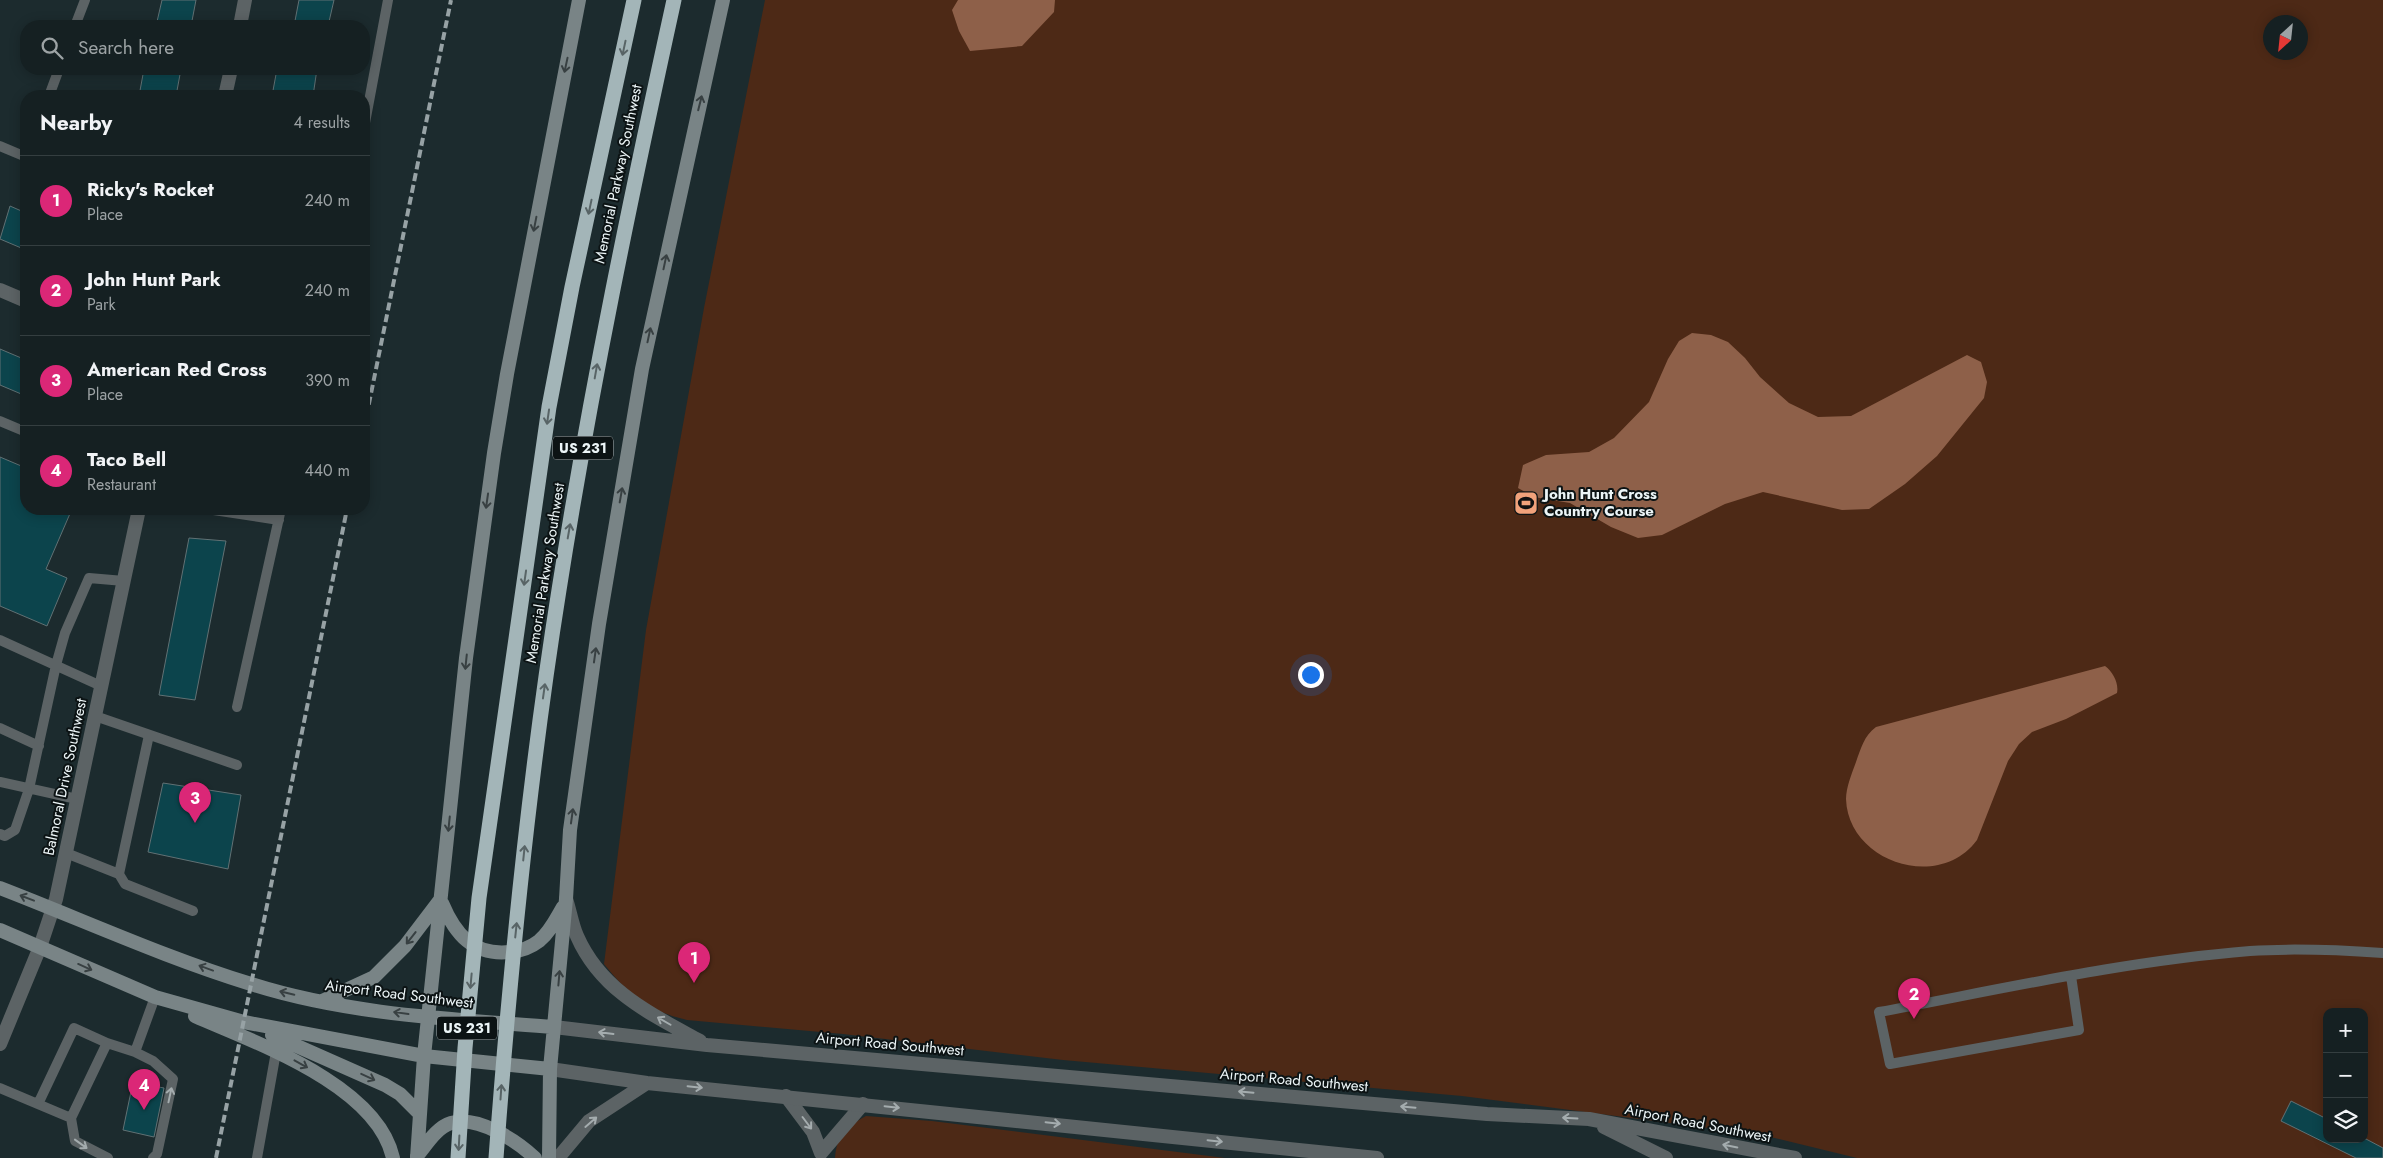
<!DOCTYPE html>
<html lang="en">
<head>
<meta charset="utf-8">
<style>
	:root { --surface:#152022; --page:#222d2f; --text:#f1f3f6; --muted:#9da3a5; --line:#343e40; --accent:#db2777 }
	body { margin:0; font-family:Jost,sans-serif; background:var(--page); color:var(--text) }
	.controls { position:absolute; right:15px; bottom:15px; display:grid; overflow:hidden; border-radius:10px; box-shadow:0 2px 12px #0003 }
	.controls button { width:45px; height:45px; display:grid; place-items:center; padding:0; border:0; border-bottom:1px solid var(--line); background:var(--surface); color:var(--text); font:25px sans-serif }
	.compass { position:absolute; left:2263px; top:15px; width:45px; height:45px; border-radius:50%; background:var(--surface); box-shadow:0 2px 12px #0003; rotate:207deg }
	.you { position:absolute; left:1310px; top:674px; width:18px; height:18px; margin:-12px; border:4px solid #fff; border-radius:50%; background:#1a73e8; box-shadow:0 0 0 8px #1a73e833 }
	.badge { display:grid; place-items:center; width:32px; height:32px; border-radius:50%; background:var(--accent); color:#fff; font-size:16px; font-weight:700 }
	.pin { position:absolute; translate:-50% -41px; filter:drop-shadow(0 1px 2px #0008) }
	.pin::after { content:''; position:absolute; top:26px; width:18px; height:15px; background:inherit; clip-path:polygon(0 0,100% 0,50% 100%) }
	.list { margin:0; padding:0; list-style:none }
	h2 { display:flex; justify-content:space-between; align-items:center; height:65px; margin:0; padding:0 20px; font-size:21px }
	h2 small { font-size:16px; font-weight:400; color:var(--muted) }
	.list li { display:grid; grid-template-columns:32px 1fr auto; gap:15px; align-items:center; box-sizing:border-box; height:90px; padding:0 20px; border-top:1px solid var(--line) }
	.list b { display:block; font-size:19px; white-space:nowrap }
	.list p { margin:0; font-size:16px; white-space:nowrap; color:var(--muted) }
	.list em { font-size:16px; font-style:normal; color:var(--muted) }
	.icon { flex:none; width:28px; height:28px; fill:none; stroke:currentColor; stroke-width:2; stroke-linecap:round; stroke-linejoin:round }
	.map { position:relative; flex:none; width:2383px; height:1158px; overflow:hidden }
	.search { position:absolute; background:var(--surface); box-shadow:0 2px 12px #0003; left:20px; top:20px; width:350px; height:55px; display:flex; align-items:center; gap:12px; box-sizing:border-box; padding:0 18px; border-radius:20px; color:var(--muted); font-size:19px }
	.panel { position:absolute; background:var(--surface); box-shadow:0 2px 12px #0003; left:20px; top:90px; width:350px; height:425px; border-radius:20px }
	.map>svg:first-child { display:block }
	.green { fill:#4d2916; fill-rule:evenodd }
	.water { fill:#8e6049 }
	.building { fill:#0c444c; stroke:#617174 }
	.lines { fill:none; stroke-linecap:round; stroke-linejoin:round }
	.service { stroke:#5c6365; stroke-width:10 }
	.minor { stroke:#5c6365; stroke-width:14 }
	.tertiary { stroke:#5c6365; stroke-width:14 }
	.secondary { stroke:#798486; stroke-width:14 }
	.motorway { stroke:#a3b5b8; stroke-width:15 }
	.rail { stroke:#97a2a5; stroke-width:4; stroke-dasharray:8 4; stroke-linecap:butt }
	.oneway { stroke:#586466 }
	.oneway2 { stroke:#384042 }
	.oneway3 { stroke:#a4acae }
	.labels { text-anchor:middle; stroke-width:4; stroke-linejoin:round; paint-order:stroke }
	.shield { fill:#0c1314; stroke:#a9b1b3; stroke-width:1 }
	.shield-label { font-size:14px; font-weight:bold; fill:#ecf5f7 }
	.street-label { font-size:15px; fill:#ecf5f7; stroke:#0c1314 }
	.poi-label { font-size:15px; font-weight:bold; fill:#ecf5f7; stroke:#0c1314; text-anchor:start }
</style>
</head>
<body>
<div class="map">
<svg width="2383" height="1158" viewBox="0 0 2383 1158">
	<rect width="100%" height="100%" fill="#1c2b2e"/>
	<path class="green" d="M765 0H2383V1158H1857L1762 1135 1462 1096 1063 1060 843 1034 687 1020C648 1011 628 994 604 964L646 630 704 308ZM2270 22H2300V52H2270ZM2327 1012H2364V1139H2327Z
		M866 1116 932 1121 1225 1158H835C837 1134 846 1127 866 1116Z"/>
	<path class="water" d="M958 0H1055L1054 12 1022 46 970 51 959 31 952 10Z
		M1692 333 1711 335 1728 342 1745 358 1760 377 1789 403 1818 417 1851 416 1967 355 1981 362 1987 382 1984 398 1937 456 1905 484 1869 509 1842 510 1763 492 1725 504 1662 535 1638 538 1611 527 1570 503 1534 497 1518 488 1523 465 1546 455 1589 452 1614 438 1649 402 1668 359 1679 341Z
		M2105 666C2113 672 2119 683 2117 693L2066 719 2032 732 2019 744 2008 761 1977 840C1939 892 1848 862 1846 799 1846 787 1852 773 1856 762 1861 748 1864 736 1876 727Z"/>
	<path class="building" d="M162 0H196L191 26H156Z
		M299 0H334L328 26H294Z
		M144 69H181L176 96H139Z
		M277 69H317L313 96H272Z
		M10 206 26 213V250L0 239Z
		M0 349 26 360V396L0 385Z
		M0 457 26 468V509H72L46 569 67 578 47 626 0 606Z
		M189 538 226 541 195 700 159 695Z
		M163 783 241 795 228 869 148 852Z
		M133 1082 164 1088 154 1137 123 1130Z
		M2291 1101 2327 1119V1139H2366L2383 1148V1158H2356L2281 1121Z"/>
	<g class="lines">
		<path class="service" d="M75 26 85 0
			M49 96 59 69
			M364 128 388 0
			M0 146 26 157
			M0 421 26 432
			M207 509 279 520
			M0 640 101 686
			M237 707 281 509
			M95 716 237 765
			M0 728 39 746
			M149 735 119 874 125 884 193 911
			M0 782 77 799
			M0 834 5 836 15 830 29 789 56 665 65 633 89 578 124 581
			M66 853 119 874
			M2071 976 2079 1030 1890 1064 1879 1012C2002 989 2125 961 2250 951 2294 948 2339 950 2383 953
			M135 1052 153 1061 173 1079 157 1154 153 1158
			M0 1088 71 1118 107 1043 135 1052 155 997
			M38 1104 74 1028 107 1043
			M71 1118 75 1141 108 1158
			M257 1158 276 1052"/>
		<path class="minor" d="M240 26 245 0
			M225 96 231 69
			M0 290 26 301
			M0 1044 40 947 56 899 139 509
			M786 1096 813 1132 821 1153 863 1104"/>
		<path class="tertiary" d="M566 899C570 911 572 925 577 936 601 991 651 1014 700 1041
			M554 1027 707 1045 1487 1114 1589 1119 1795 1158
			M550 1069 647 1083 1377 1158
			M1604 1127 1666 1158
			M558 1158 589 1121 647 1083"/>
		<path class="secondary" d="M0 888C83 920 166 958 251 984 348 1015 453 1019 554 1027
			M442 903C455 934 473 956 510 952 521 951 530 948 539 941 550 932 556 919 563 907
			M0 930 155 997 244 1022 424 1056 550 1069
			M322 1001 374 977 405 946 440 900
			M195 1016C256 1043 377 1085 393 1158
			M272 1035 385 1085 400 1094 419 1113
			M417 1156C426 1145 437 1127 451 1123 478 1115 517 1141 535 1158
			M417 1158 424 1056 466 658 494 453 507 374 579 0
			M549 1158 550 1069 566 899 570 830 599 624 642 369 723 0"/>
		<path class="motorway" d="M458 1158 465 1048 479 898 549 407 572 287 634 0
			M496 1158C510 968 529 778 559 590 590 392 631 196 674 0"/>
		<path class="rail" d="M364 428 451 0
			M216 1158 347 509"/>
	</g>
	<defs><path id="oneway-shaft" d="M-6 0H5M1.5-3L5.5 0L1.5 3" fill="none" stroke-width="1.6" stroke-linecap="round" stroke-linejoin="round" transform="scale(1.25)"/></defs>
	<g class="oneway">
		<use href="#oneway-shaft" transform="translate(624 48) rotate(102)"/>
		<use href="#oneway-shaft" transform="translate(590 207) rotate(102)"/>
		<use href="#oneway-shaft" transform="translate(596 371) rotate(-80)"/>
		<use href="#oneway-shaft" transform="translate(548 417) rotate(98)"/>
		<use href="#oneway-shaft" transform="translate(569 531) rotate(-80)"/>
		<use href="#oneway-shaft" transform="translate(525 578) rotate(98)"/>
		<use href="#oneway-shaft" transform="translate(544 691) rotate(-82)"/>
		<use href="#oneway-shaft" transform="translate(524 853) rotate(-84)"/>
		<use href="#oneway-shaft" transform="translate(516 930) rotate(-84)"/>
		<use href="#oneway-shaft" transform="translate(471 981) rotate(95)"/>
		<use href="#oneway-shaft" transform="translate(501 1092) rotate(-86)"/>
		<use href="#oneway-shaft" transform="translate(459 1143) rotate(93)"/>
	</g>
	<g class="oneway2">
		<use href="#oneway-shaft" transform="translate(566 65) rotate(102)"/>
		<use href="#oneway-shaft" transform="translate(700 103) rotate(-76)"/>
		<use href="#oneway-shaft" transform="translate(535 224) rotate(101)"/>
		<use href="#oneway-shaft" transform="translate(665 262) rotate(-78)"/>
		<use href="#oneway-shaft" transform="translate(649 335) rotate(-78)"/>
		<use href="#oneway-shaft" transform="translate(621 495) rotate(-80)"/>
		<use href="#oneway-shaft" transform="translate(487 501) rotate(98)"/>
		<use href="#oneway-shaft" transform="translate(595 655) rotate(-82)"/>
		<use href="#oneway-shaft" transform="translate(466 662) rotate(96)"/>
		<use href="#oneway-shaft" transform="translate(572 816) rotate(-82)"/>
		<use href="#oneway-shaft" transform="translate(449 824) rotate(96)"/>
		<use href="#oneway-shaft" transform="translate(27 898) rotate(-159)"/>
		<use href="#oneway-shaft" transform="translate(411 938) rotate(128)"/>
		<use href="#oneway-shaft" transform="translate(85 967) rotate(24)"/>
		<use href="#oneway-shaft" transform="translate(206 968) rotate(-160)"/>
		<use href="#oneway-shaft" transform="translate(559 978) rotate(-85)"/>
		<use href="#oneway-shaft" transform="translate(287 993) rotate(-167)"/>
		<use href="#oneway-shaft" transform="translate(401 1013) rotate(-172)"/>
		<use href="#oneway-shaft" transform="translate(301 1064) rotate(29)"/>
		<use href="#oneway-shaft" transform="translate(368 1077) rotate(25)"/>
	</g>
	<g class="oneway3">
		<use href="#oneway-shaft" transform="translate(664 1021) rotate(-150)"/>
		<use href="#oneway-shaft" transform="translate(606 1033) rotate(-173)"/>
		<use href="#oneway-shaft" transform="translate(695 1087) rotate(6)"/>
		<use href="#oneway-shaft" transform="translate(1246 1092) rotate(-175)"/>
		<use href="#oneway-shaft" transform="translate(170 1095) rotate(-78)"/>
		<use href="#oneway-shaft" transform="translate(892 1107) rotate(6)"/>
		<use href="#oneway-shaft" transform="translate(1408 1107) rotate(-175)"/>
		<use href="#oneway-shaft" transform="translate(1570 1118) rotate(-177)"/>
		<use href="#oneway-shaft" transform="translate(591 1122) rotate(-41)"/>
		<use href="#oneway-shaft" transform="translate(807 1123) rotate(53)"/>
		<use href="#oneway-shaft" transform="translate(1053 1123) rotate(6)"/>
		<use href="#oneway-shaft" transform="translate(1215 1141) rotate(6)"/>
		<use href="#oneway-shaft" transform="translate(81 1144) rotate(36)"/>
		<use href="#oneway-shaft" transform="translate(1730 1146) rotate(-169)"/>
	</g>
	<defs>
		<g id="stadium-square" transform="scale(1.25)"><rect x="-9" y="-9" width="18" height="18" rx="4" fill="#f1a27b" stroke="#0c1314"/><path d="M0-5a6.5 5 0 1 0 0 10a6.5 5 0 1 0 0-10ZM-3.5-1.8h7v3.6h-7Z" fill="#111"/></g>
	</defs>
	<g fill-rule="evenodd">
		<use href="#stadium-square" x="1526" y="503"/>
	</g>
	<g class="labels">
		<g class="shield">
			<rect x="553" y="436.5" width="60" height="23" rx="4"/>
			<rect x="437" y="1016.5" width="60" height="23" rx="4"/>
		</g>
		<g class="shield-label">
			<text x="583" y="453">US 231</text>
			<text x="467" y="1033">US 231</text>
		</g>
		<g class="street-label">
			<text transform="translate(618 174) rotate(-78)" y="5">Memorial Parkway Southwest</text>
			<text transform="translate(545 573) rotate(-81)" y="5">Memorial Parkway Southwest</text>
			<text transform="translate(65 777) rotate(-78)" y="5">Balmoral Drive Southwest</text>
			<text transform="translate(399 994) rotate(7)" y="5">Airport Road Southwest</text>
			<text transform="translate(890 1044) rotate(5)" y="5">Airport Road Southwest</text>
			<text transform="translate(1294 1080) rotate(5)" y="5">Airport Road Southwest</text>
			<text transform="translate(1698 1123) rotate(11)" y="5">Airport Road Southwest</text>
		</g>
		<g class="poi-label">
			<text x="1544" y="499">John Hunt Cross<tspan x="1544" dy="17">Country Course</tspan></text>
		</g>
	</g>
</svg>
<div class="controls">
<button>+</button>
<button>−</button>
<button><svg class="icon" aria-label="layers" viewBox="0 0 24 24"><path d="M12 4l9 5-9 5-9-5zM3 14l9 5 9-5"/></svg></button>
</div>
<svg class="compass" viewBox="-18 -18 36 36"><path d="M0-13l5 13h-10z" fill="#e53935"/><path d="M0 13l5-13h-10z" fill="#9da3a5"/></svg>
<div class="you"></div>
<div class="pin badge" style="left:694px;top:983px">1</div>
<div class="pin badge" style="left:1914px;top:1019px">2</div>
<div class="pin badge" style="left:195px;top:823px">3</div>
<div class="pin badge" style="left:144px;top:1110px">4</div>
<div class="search"><svg class="icon" aria-label="search" viewBox="0 0 24 24"><circle cx="10" cy="10" r="6"/><path d="M15 15l6 6"/></svg>Search here</div>
<section class="panel">
<h2>Nearby<small>4 results</small></h2>
<ul class="list">
<li><span class="badge">1</span><div><b>Ricky's Rocket</b><p>Place</p></div><em>240 m</em></li>
<li><span class="badge">2</span><div><b>John Hunt Park</b><p>Park</p></div><em>240 m</em></li>
<li><span class="badge">3</span><div><b>American Red Cross</b><p>Place</p></div><em>390 m</em></li>
<li><span class="badge">4</span><div><b>Taco Bell</b><p>Restaurant</p></div><em>440 m</em></li>
</ul>
</section>
</div>
</body>
</html>
